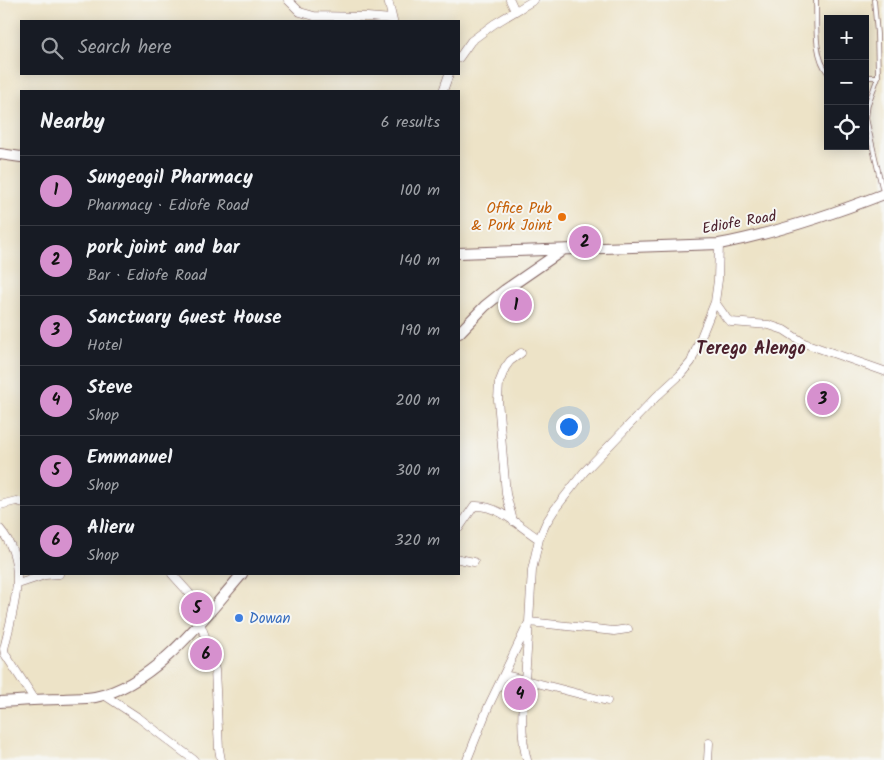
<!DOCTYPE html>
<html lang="en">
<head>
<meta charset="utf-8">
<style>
	:root { --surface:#171b24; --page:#242831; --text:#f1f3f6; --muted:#9ea1a6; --line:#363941; --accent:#d690ce }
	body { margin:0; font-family:Kalam,sans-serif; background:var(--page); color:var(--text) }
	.controls { position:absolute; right:15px; top:15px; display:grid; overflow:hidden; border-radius:0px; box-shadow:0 2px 12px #0003 }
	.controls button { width:45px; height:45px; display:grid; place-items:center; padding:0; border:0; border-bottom:1px solid var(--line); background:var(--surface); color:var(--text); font:25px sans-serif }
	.you { position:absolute; left:568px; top:426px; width:18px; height:18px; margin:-12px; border:4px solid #fff; border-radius:50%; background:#1a73e8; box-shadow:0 0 0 8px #1a73e833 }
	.badge { display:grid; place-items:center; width:32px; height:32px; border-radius:50%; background:var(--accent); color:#111; font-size:16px; font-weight:700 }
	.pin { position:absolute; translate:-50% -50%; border:2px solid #fff; box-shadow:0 1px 5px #0006 }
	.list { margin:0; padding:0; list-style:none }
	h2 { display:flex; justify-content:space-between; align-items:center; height:65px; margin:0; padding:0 20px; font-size:21px }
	h2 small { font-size:16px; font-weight:400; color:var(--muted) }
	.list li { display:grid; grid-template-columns:32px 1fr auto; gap:15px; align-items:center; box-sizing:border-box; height:70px; padding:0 20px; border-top:1px solid var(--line) }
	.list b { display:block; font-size:19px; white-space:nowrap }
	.list p { margin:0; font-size:16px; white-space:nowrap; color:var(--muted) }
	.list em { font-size:16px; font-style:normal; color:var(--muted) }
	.icon { flex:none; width:28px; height:28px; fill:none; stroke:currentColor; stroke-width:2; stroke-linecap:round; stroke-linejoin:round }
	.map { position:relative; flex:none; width:884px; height:760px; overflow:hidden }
	.search { position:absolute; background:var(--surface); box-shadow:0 2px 12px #0003; left:20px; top:20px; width:440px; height:55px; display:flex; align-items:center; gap:12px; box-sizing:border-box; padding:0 18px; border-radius:0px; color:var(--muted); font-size:19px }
	.panel { position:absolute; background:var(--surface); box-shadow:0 2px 12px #0003; left:20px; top:90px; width:440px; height:485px; border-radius:0px }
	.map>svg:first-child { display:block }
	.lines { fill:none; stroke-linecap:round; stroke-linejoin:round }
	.service-casing { stroke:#836462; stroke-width:5.5 }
	.minor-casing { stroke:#836462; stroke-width:9 }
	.tertiary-casing { stroke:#836462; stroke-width:12 }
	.service { stroke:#fff; stroke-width:4 }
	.minor { stroke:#fff; stroke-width:8 }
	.tertiary { stroke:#fff; stroke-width:10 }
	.food-dot { fill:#e8710a; stroke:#f6f6f2; stroke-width:2 }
	.shop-dot { fill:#3f7fe0; stroke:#f6f6f2; stroke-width:2 }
	.labels { text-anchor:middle; stroke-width:4; stroke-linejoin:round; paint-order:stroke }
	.food-label { font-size:15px; fill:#c56008; stroke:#f6f6f2; text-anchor:end }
	.street-label { font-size:15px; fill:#4a1f2b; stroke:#f6f6f2 }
	.shop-label { font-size:15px; fill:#366cbe; stroke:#f6f6f2; text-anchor:start }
	.quarter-label { font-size:18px; font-weight:bold; fill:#4a1f2b; stroke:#f6f6f2 }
</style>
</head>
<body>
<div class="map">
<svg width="884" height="760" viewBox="0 0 884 760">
	<rect width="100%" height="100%" fill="#f6f6f2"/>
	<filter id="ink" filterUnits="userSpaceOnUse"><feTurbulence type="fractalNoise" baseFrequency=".02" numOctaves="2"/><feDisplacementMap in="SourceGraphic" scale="10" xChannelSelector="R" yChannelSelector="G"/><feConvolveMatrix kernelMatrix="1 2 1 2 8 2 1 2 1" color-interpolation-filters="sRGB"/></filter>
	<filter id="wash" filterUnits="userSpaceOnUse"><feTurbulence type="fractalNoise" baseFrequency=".0096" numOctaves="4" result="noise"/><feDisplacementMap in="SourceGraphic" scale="20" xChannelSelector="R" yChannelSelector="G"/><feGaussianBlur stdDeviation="1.12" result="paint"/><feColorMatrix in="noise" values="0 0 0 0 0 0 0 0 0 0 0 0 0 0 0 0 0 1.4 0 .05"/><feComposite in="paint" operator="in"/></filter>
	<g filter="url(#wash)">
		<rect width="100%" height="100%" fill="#ede3c7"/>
	</g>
	<g filter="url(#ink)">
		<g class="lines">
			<g class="service-casing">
				<path id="service" d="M816 0C817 22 813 55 828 73
					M874 0 877 34 878 77
					M865 77H878L868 104 866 118 883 192"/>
			</g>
			<g class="minor-casing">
				<path id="minor" d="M288 0 300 12 314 16 367 17 392 19
					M388 0 393 21
					M510 0 515 11
					M459 58 471 41 494 24 534 0
					M443 91 449 74
					M715 302 727 319 731 322 769 325 784 330 804 343 884 371
					M0 505 16 501 21 502
					M513 521 506 494 498 400 499 383 505 368 510 361 521 353
					M459 528 474 506C498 504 520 527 539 539
					M0 529C30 564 13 609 4 649L5 654 35 700
					M459 559 474 562
					M172 574 208 614
					M18 584 45 575 59 574
					M200 623 211 652 215 670 219 749 221 760
					M504 675 525 680C522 707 520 734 527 760
					M104 695 139 718 194 760
					M607 701 525 680 529 622 614 631 628 629
					M467 760 489 705 529 622 532 570 539 539 546 523 555 509 584 472 656 397 680 375 691 362 715 302 718 280 719 244
					M708 760 709 743"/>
			</g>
			<g class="tertiary-casing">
				<path id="tertiary" d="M0 154 21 157
					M459 253 719 244C776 233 830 215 884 194
					M459 333 485 306 505 290 563 250
					M0 702C20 701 41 699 61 699 72 698 84 699 95 697 155 685 204 618 242 574"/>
			</g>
			<use href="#service" class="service"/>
			<use href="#minor" class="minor"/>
			<use href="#tertiary" class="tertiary"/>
		</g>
	</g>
	<circle class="food-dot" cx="562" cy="217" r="5"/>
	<circle class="shop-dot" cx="239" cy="618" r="5"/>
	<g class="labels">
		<g class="food-label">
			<text x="552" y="213">Office Pub<tspan x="552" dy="17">&amp; Pork Joint</tspan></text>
		</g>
		<g class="street-label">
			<text transform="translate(739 222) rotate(-10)" y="5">Ediofe Road</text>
		</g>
		<g class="shop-label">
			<text x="249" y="623">Dowan</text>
		</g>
		<g class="quarter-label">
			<text x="751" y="354">Terego Alengo</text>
		</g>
	</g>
</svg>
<div class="controls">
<button>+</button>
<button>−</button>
<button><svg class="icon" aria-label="locate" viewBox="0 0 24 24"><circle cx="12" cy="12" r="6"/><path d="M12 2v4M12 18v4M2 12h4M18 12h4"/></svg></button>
</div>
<div class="you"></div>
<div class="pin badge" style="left:516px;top:305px">1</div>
<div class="pin badge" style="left:585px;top:242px">2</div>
<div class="pin badge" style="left:823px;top:399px">3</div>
<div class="pin badge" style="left:520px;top:694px">4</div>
<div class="pin badge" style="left:197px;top:608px">5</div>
<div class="pin badge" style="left:206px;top:654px">6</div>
<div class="search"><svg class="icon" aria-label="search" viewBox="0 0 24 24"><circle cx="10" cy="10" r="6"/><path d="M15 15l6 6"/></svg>Search here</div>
<section class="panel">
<h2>Nearby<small>6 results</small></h2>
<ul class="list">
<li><span class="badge">1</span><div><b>Sungeogil Pharmacy</b><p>Pharmacy · Ediofe Road</p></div><em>100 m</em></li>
<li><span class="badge">2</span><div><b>pork joint and bar</b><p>Bar · Ediofe Road</p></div><em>140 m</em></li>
<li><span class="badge">3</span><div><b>Sanctuary Guest House</b><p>Hotel</p></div><em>190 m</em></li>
<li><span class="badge">4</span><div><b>Steve</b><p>Shop</p></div><em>200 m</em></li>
<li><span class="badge">5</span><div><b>Emmanuel</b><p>Shop</p></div><em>300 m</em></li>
<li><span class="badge">6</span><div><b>Alieru</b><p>Shop</p></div><em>320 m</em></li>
</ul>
</section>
</div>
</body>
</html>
